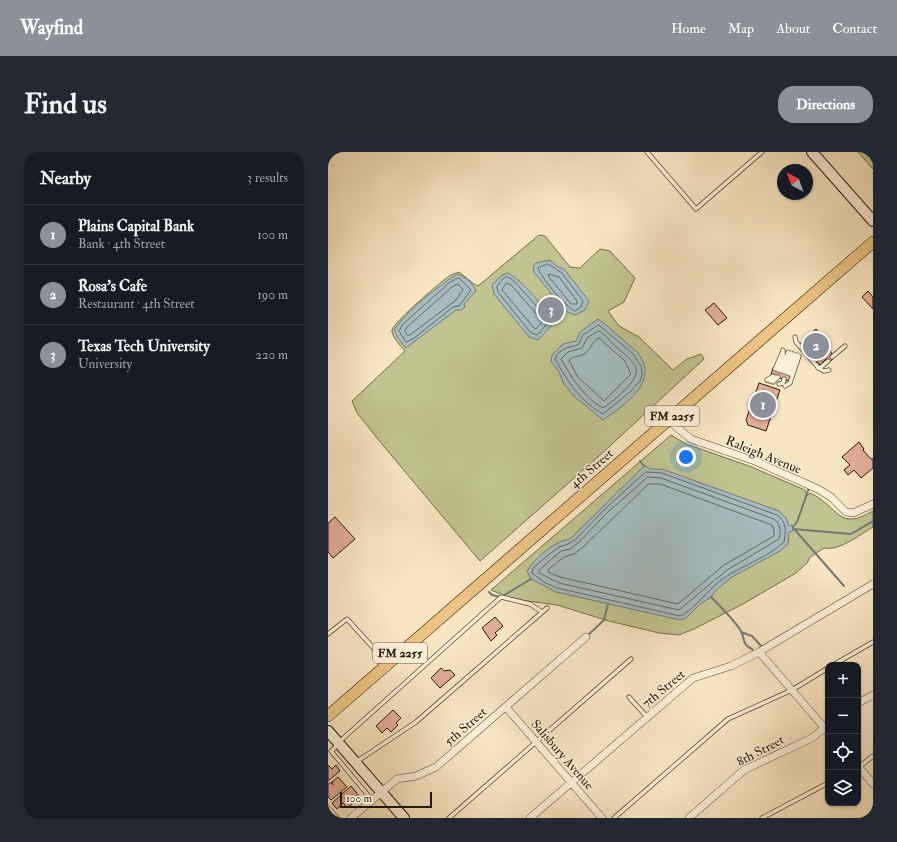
<!DOCTYPE html>
<html lang="en">
<head>
<meta charset="utf-8">
<style>
	:root { --surface:#171b24; --page:#242831; --text:#f1f3f6; --muted:#9ea1a6; --line:#363941; --accent:#8c9099 }
	body { margin:0; font-family:"IM FELL Double Pica",serif; background:var(--page); color:var(--text) }
	.controls { position:absolute; right:12px; bottom:12px; display:grid; overflow:hidden; border-radius:8px; box-shadow:0 1px 3px #0004 }
	.controls button { width:36px; height:36px; display:grid; place-items:center; padding:0; border:0; border-bottom:1px solid var(--line); background:var(--surface); color:var(--text); font:20px sans-serif }
	.compass { position:absolute; left:449px; top:12px; width:36px; height:36px; border-radius:50%; background:var(--surface); box-shadow:0 1px 3px #0004; rotate:319deg }
	.scale { position:absolute; left:12px; bottom:10px; width:92px; box-sizing:border-box; padding-left:4px; border:2px solid #281807; border-top:0; font-size:11px; line-height:14px; white-space:nowrap; color:#281807; -webkit-text-stroke:3px #faefd8; paint-order:stroke }
	.you { position:absolute; left:358px; top:305px; width:14px; height:14px; margin:-10px; border:3px solid #fff; border-radius:50%; background:#1a73e8; box-shadow:0 0 0 6px #1a73e833 }
	.badge { display:grid; place-items:center; width:26px; height:26px; border-radius:50%; background:var(--accent); color:#fff; font-size:13px; font-weight:700 }
	.pin { position:absolute; translate:-50% -50%; border:2px solid #fff; box-shadow:0 1px 4px #0006 }
	.list { margin:0; padding:0; list-style:none }
	h2 { display:flex; justify-content:space-between; align-items:center; height:52px; margin:0; padding:0 16px; font-size:17px }
	h2 small { font-size:13px; font-weight:400; color:var(--muted) }
	.list li { display:grid; grid-template-columns:26px 1fr auto; gap:12px; align-items:center; box-sizing:border-box; height:60px; padding:0 16px; border-top:1px solid var(--line) }
	.list b { display:block; font-size:15px; white-space:nowrap }
	.list p { margin:0; font-size:13px; white-space:nowrap; color:var(--muted) }
	.list em { font-size:13px; font-style:normal; color:var(--muted) }
	.icon { flex:none; width:22px; height:22px; fill:none; stroke:currentColor; stroke-width:2; stroke-linecap:round; stroke-linejoin:round }
	.map { position:relative; flex:none; width:545px; height:666px; overflow:hidden; border-radius:16px }
	header { display:flex; align-items:center; gap:24px; box-sizing:border-box; height:56px; padding:0 20px; background:var(--accent); color:#fff }
	header strong { font-size:19px }
	nav { display:flex; gap:22px; margin-inline-start:auto; font-size:14px }
	.intro { display:flex; align-items:center; justify-content:space-between; box-sizing:border-box; height:96px; padding:0 24px }
	h1 { margin:0; font-size:28px }
	.button { padding:10px 18px; border-radius:16px; background:var(--accent); color:#fff; font-size:14px; font-weight:700 }
	main { display:flex; gap:24px; padding:0 24px }
	aside { flex:1; background:var(--surface); border-radius:16px; box-shadow:0 1px 3px #0004 }
	.map>svg:first-child { display:block }
	.green { fill:#c1c491; stroke:#746e4c }
	.water { fill:#a5bcc0; stroke:#737a76 }
	.lines { fill:none; stroke-linecap:round; stroke-linejoin:round }
	.shore { stroke:#666a64; stroke-width:1 }
	.stream { stroke:#737a76; stroke-width:2 }
	.building { fill:#e2ad99; stroke:#281807 }
	.lane-casing { stroke:#5c4c36; stroke-width:5 }
	.street-casing { stroke:#5c4c36; stroke-width:8 }
	.secondary-casing { stroke:#281807; stroke-width:12 }
	.primary-casing { stroke:#281807; stroke-width:12 }
	.lane { stroke:#faefd8; stroke-width:3.5 }
	.street { stroke:#faefd8; stroke-width:7 }
	.secondary { stroke:#faefd8; stroke-width:10 }
	.primary { stroke:#ecc382; stroke-width:11 }
	.labels { text-anchor:middle; stroke-width:3; stroke-linejoin:round; paint-order:stroke }
	.shield { fill:#faefd8; stroke:#675846; stroke-width:1 }
	.shield-label { font-size:12px; font-weight:bold; fill:#281807 }
	.street-label { font-size:13px; fill:#281807; stroke:#faefd8 }
</style>
</head>
<body>
<header>
<strong>Wayfind</strong>
<nav><a>Home</a><a>Map</a><a>About</a><a>Contact</a></nav>
</header>
<div class="intro"><h1>Find us</h1><a class="button">Directions</a></div>
<main>
<aside>
<h2>Nearby<small>3 results</small></h2>
<ul class="list">
<li><span class="badge">1</span><div><b>Plains Capital Bank</b><p>Bank · 4th Street</p></div><em>100 m</em></li>
<li><span class="badge">2</span><div><b>Rosa's Cafe</b><p>Restaurant · 4th Street</p></div><em>190 m</em></li>
<li><span class="badge">3</span><div><b>Texas Tech University</b><p>University</p></div><em>220 m</em></li>
</ul>
</aside>
<div class="map">
<svg width="545" height="666" viewBox="0 0 545 666">
	<rect width="100%" height="100%" fill="#f8e6c3"/>
	<filter id="stains"><feTurbulence type="fractalNoise" baseFrequency=".005" numOctaves="4"/><feColorMatrix values="0 0 0 0 .2 0 0 0 0 .09 0 0 0 0 .02 0 0 0 .5 -.17"/></filter>
	<radialGradient id="worn" r=".72"><stop offset=".6" stop-color="#630" stop-opacity="0"/><stop offset="1" stop-color="#630" stop-opacity=".3"/></radialGradient>
	<path class="green" d="M530 0H545V17Z
		M211 83 217 84 242 115 252 116 272 97 282 99 307 126 296 150 280 159 291 174 311 185 345 218 359 207 373 202 376 207 270 305 152 409 53 291 29 261 24 249 77 199C73 194 63 184 64 178 65 171 114 128 123 123 125 122 129 121 131 120L146 132 150 134Z
		M343 283 358 292 421 314 477 338 479 344 482 341C512 355 509 380 545 359V375C531 383 512 399 496 396L482 405 479 411 468 421 415 452 366 477 351 483 331 481 281 469 229 453 185 447 163 438Z"/>
	<path class="water" d="M222 108 228 114 236 117 261 149 257 158 247 163 237 159 206 120 205 115 208 111Z
		M180 121C195 129 218 156 225 172L210 188 201 185 166 142 164 133 174 123Z
		M130 122C137 125 146 132 148 139L136 152 137 155 133 158H128L78 196 70 186 66 178C77 161 112 132 130 122Z
		M270 167C279 173 286 180 294 187 298 191 304 195 308 199 334 228 298 252 275 268L247 245 236 232 231 220 223 209 224 203 235 192 248 189 252 180Z
		M316 314 323 317H334L451 359 458 366 461 374 465 373V379L461 380 460 392 452 399 404 425 388 438 383 445 371 453 358 466 352 468 228 440 203 427 199 419C205 409 219 396 230 391 235 388 239 389 244 385Z"/>
	<g class="lines">
		<path class="shore" d="M220 112 234 121 255 149 253 155 247 159C239 156 212 125 210 116Z
			M221 122 231 125 249 149V152H243L221 125Z
			M180 125 186 129 218 165 220 171 209 183 203 181 170 140 169 134 176 126Z
			M131 126 143 138 131 154 125 155 85 187 78 190 71 179 75 172 121 131Z
			M179 131 183 133 213 167 214 170 208 177 206 176 174 138Z
			M130 132 135 138 127 149 82 183H79L77 179 79 175 124 135Z
			M271 173 305 202 313 214 314 223 312 229 303 239 275 262C252 249 240 230 227 207 230 197 241 195 250 193L255 183Z
			M271 179C278 183 282 189 287 194 305 210 319 216 297 238 290 244 284 251 275 256 255 245 244 226 233 207L240 200 254 196 259 186Z
			M271 186 297 209 303 222 276 249 249 224 241 208C245 204 251 205 256 202 263 198 263 190 271 186Z
			M318 320 334 321 449 363C459 370 458 379 456 390 436 409 406 415 386 434 377 442 363 460 352 464L229 436 216 430 204 421 205 416 219 404 231 395 240 392 247 388 276 358Z
			M320 325 333 326 446 367C453 372 453 380 451 387L399 418 351 458 231 431 211 421V418L233 399 242 397 250 391 279 361Z
			M321 332H332L444 373 446 378V384L396 413 350 452 232 425 220 420 221 417 236 405 246 402 254 396Z"/>
		<path class="stream" d="M312 309 316 314
			M465 375 469 370 481 336
			M465 377 523 382 545 369
			M467 378 516 434
			M161 440 164 443 173 445 203 427
			M383 445C391 453 407 469 413 479 417 487 414 493 424 497L426 501
			M413 480 424 484 435 496
			M259 484 276 468 280 452"/>
	</g>
	<path class="building" d="M540 139 545 145V157L534 145Z
		M386 151 399 166 390 173 377 158Z
		M488 177 495 185 492 187 495 191 498 189 502 193 499 195 504 202 502 204 505 207 501 210 498 207 492 213 473 191Z
		M445 216 464 222 461 229 443 223Z
		M431 231 452 238 438 279 420 273 418 268Z
		M531 290 536 297 535 298 543 307H545V316L533 326 526 318 520 323 516 318 522 313 514 305Z
		M7 365 27 387 5 406 0 400V371Z
		M167 465 175 474 167 481 169 483 163 489 154 476Z
		M113 516 116 519 122 518 127 523 112 536 103 526Z
		M65 558 73 566 68 571 70 573 63 580 59 576 54 581 48 574Z
		M0 613 4 617 8 613 12 619 0 629Z
		M10 625 19 635 3 648 0 645V632L3 630 5 633 4 630Z
		M23 634 32 645 19 656 15 651 9 657 4 651Z"/>
	<g class="lines">
		<g class="lane-casing">
			<path id="lane" d="M319 0 368 57 434 0
				M467 185 468 190 490 215 492 216 500 209
				M504 205 517 194
				M490 216 496 219 501 218
				M447 217 455 199
				M450 218 455 205V198
				M453 219 460 200
				M456 220 463 201
				M459 221 466 202
				M462 222 469 203
				M439 228 445 224
				M442 229 448 225
				M445 230 450 225
				M451 232 455 231 456 227
				M457 234 462 231 471 204
				M0 482 19 467 59 511
				M505 513 545 490
				M301 545 319 565
				M11 590 173 445 202 452 214 460
				M11 592 3 599 44 648
				M28 610 88 570 219 456
				M531 615 545 604
				M121 666 303 507
				M286 666 400 567 464 538 500 516
				M434 666 500 631"/>
		</g>
		<g class="street-casing">
			<path id="street" d="M340 268 363 287 427 309 490 337 503 345 518 360 525 361 545 352
				M431 500 500 580
				M530 551 545 543
				M178 555 274 666
				M530 614 545 632
				M0 658 7 666
				M23 666 69 627 88 624 108 615 258 485
				M202 666 365 526 403 514 431 500 545 432
				M361 666 416 618 484 586 500 573
				M544 666 545 665"/>
		</g>
		<g class="secondary-casing">
			<path id="secondary" d="M484 0 545 69
				M0 579 76 666"/>
		</g>
		<g class="primary-casing">
			<path id="primary" d="M0 564 545 90"/>
		</g>
		<use href="#lane" class="lane"/>
		<use href="#street" class="street"/>
		<use href="#secondary" class="secondary"/>
		<use href="#primary" class="primary"/>
	</g>
	<g class="labels">
		<g class="shield">
			<rect x="317" y="254" width="54" height="20" rx="3"/>
			<rect x="45" y="491" width="54" height="20" rx="3"/>
		</g>
		<g class="shield-label">
			<text x="344" y="268">FM 2255</text>
			<text x="72" y="505">FM 2255</text>
		</g>
		<g class="street-label">
			<text transform="translate(436 302) rotate(22)" y="5">Raleigh Avenue</text>
			<text transform="translate(263 316) rotate(-41)" y="5">4th Street</text>
			<text transform="translate(335 536) rotate(-40)" y="5">7th Street</text>
			<text transform="translate(137 574) rotate(-41)" y="5">5th Street</text>
			<text transform="translate(432 598) rotate(-28)" y="5">8th Street</text>
			<text transform="translate(235 602) rotate(49)" y="5">Salisbury Avenue</text>
		</g>
	</g>
	<rect width="100%" height="100%" filter="url(#stains)"/>
	<rect width="100%" height="100%" fill="url(#worn)"/>
</svg>
<div class="controls">
<button>+</button>
<button>−</button>
<button><svg class="icon" aria-label="locate" viewBox="0 0 24 24"><circle cx="12" cy="12" r="6"/><path d="M12 2v4M12 18v4M2 12h4M18 12h4"/></svg></button>
<button><svg class="icon" aria-label="layers" viewBox="0 0 24 24"><path d="M12 4l9 5-9 5-9-5zM3 14l9 5 9-5"/></svg></button>
</div>
<svg class="compass" viewBox="-18 -18 36 36"><path d="M0-13l5 13h-10z" fill="#e53935"/><path d="M0 13l5-13h-10z" fill="#9ea1a6"/></svg>
<div class="scale">100 m</div>
<div class="you"></div>
<div class="pin badge" style="left:435px;top:253px">1</div>
<div class="pin badge" style="left:488px;top:194px">2</div>
<div class="pin badge" style="left:223px;top:158px">3</div>
</div>
</main>
</body>
</html>
